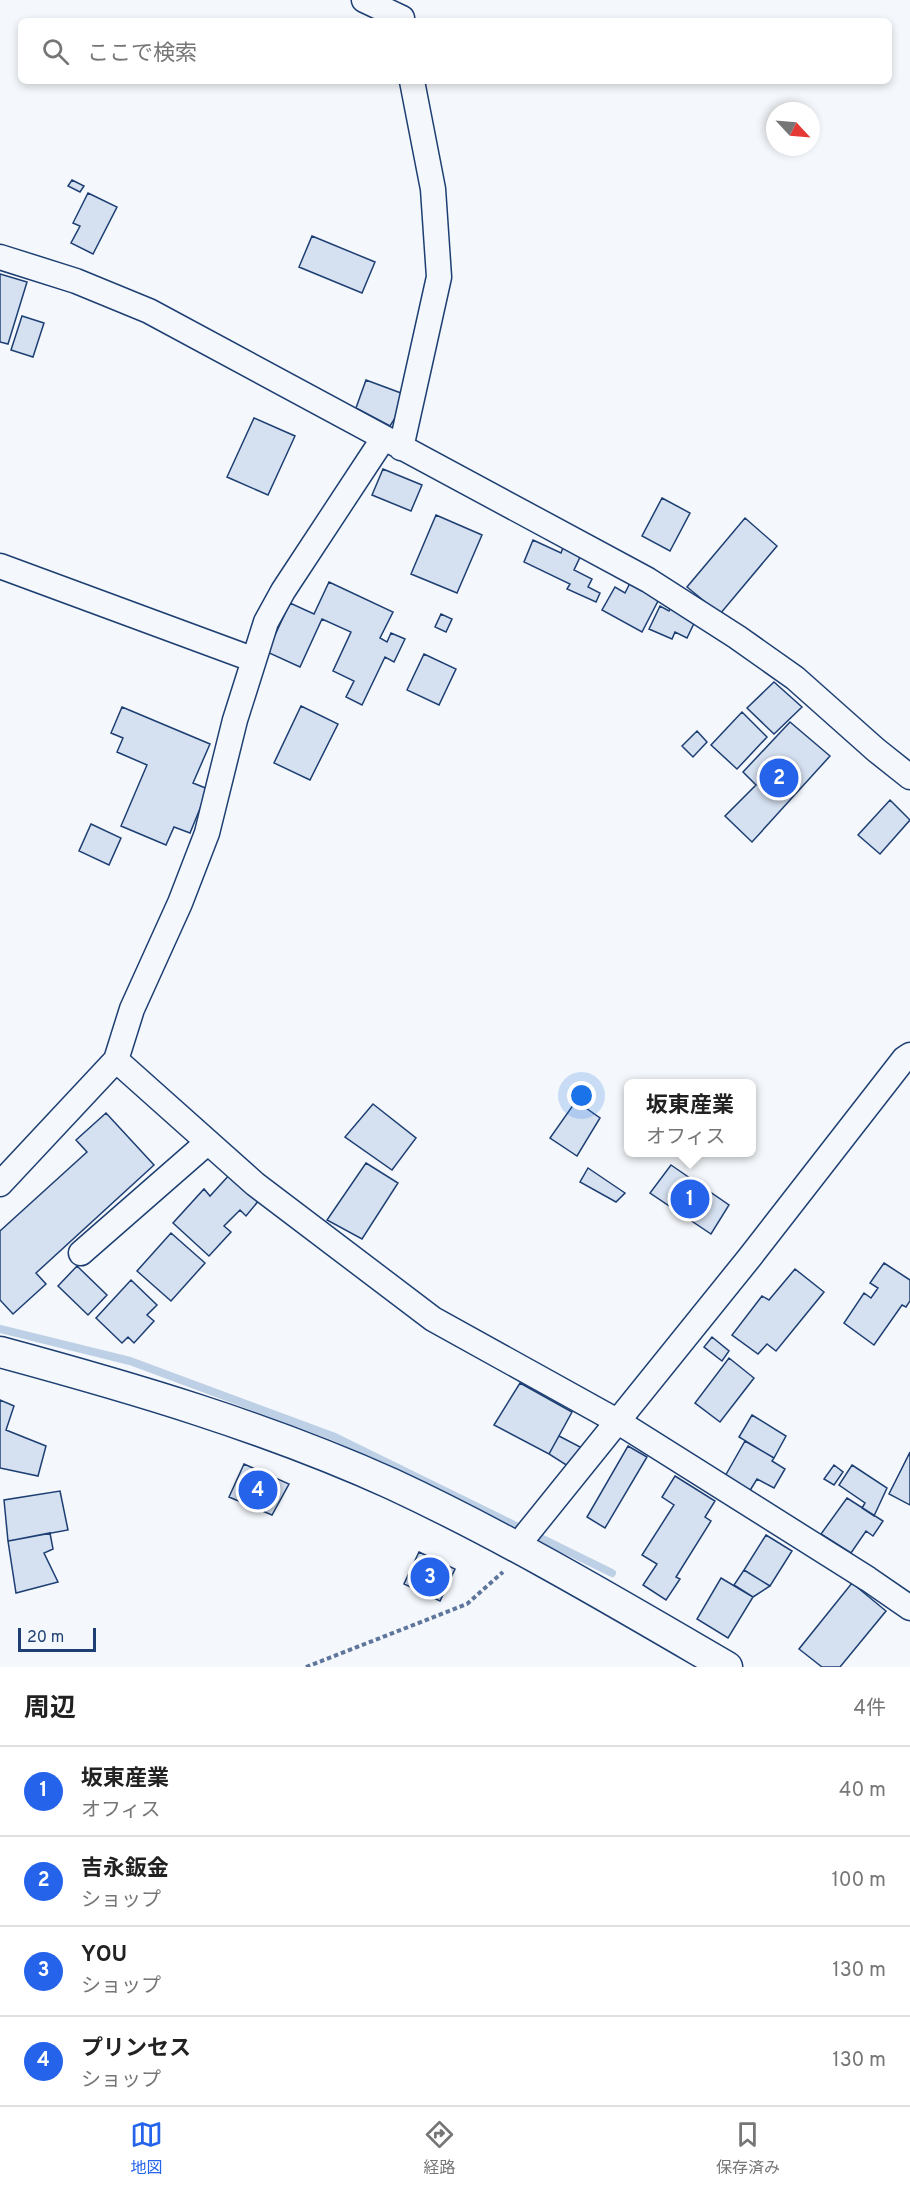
<!DOCTYPE html>
<html lang="ja">
<head>
<meta charset="utf-8">
<style>
	:root { --surface:#fff; --page:#f2f2f2; --text:#222; --muted:#767676; --line:#e0e0e0; --accent:#2563eb }
	body { margin:0; font-family:Overpass,"Noto Sans JP",sans-serif; background:var(--page); color:var(--text) }
	.compass { position:absolute; left:766px; top:102px; width:54px; height:54px; border-radius:50%; background:var(--surface); box-shadow:0 3px 9px #0003; rotate:116deg }
	.scale { position:absolute; left:18px; bottom:15px; width:78px; box-sizing:border-box; padding-left:6px; border:3px solid #1d3f73; border-top:0; font-size:16px; line-height:21px; white-space:nowrap; color:#1d3f73; -webkit-text-stroke:4px #f4f7fb; paint-order:stroke }
	.you { position:absolute; left:582px; top:1096px; width:21px; height:21px; margin:-15px; border:4px solid #fff; border-radius:50%; background:#1a73e8; box-shadow:0 0 0 9px #1a73e833 }
	.badge { display:grid; place-items:center; width:39px; height:39px; border-radius:50%; background:var(--accent); color:#fff; font-size:20px; font-weight:700 }
	.pin { position:absolute; translate:-50% -50%; border:3px solid #fff; box-shadow:0 2px 6px #0006 }
	.popup { position:absolute; left:624px; top:1079px; width:132px; height:78px; box-sizing:border-box; display:grid; place-content:center; border-radius:9px; background:var(--surface); filter:drop-shadow(0 2px 4px #0005); font-size:20px; white-space:nowrap; color:var(--muted) }
	.popup b { font-size:22px; color:var(--text) }
	.popup::after { content:''; position:absolute; left:50%; top:100%; margin-left:-12px; border:12px solid transparent; border-top-color:var(--surface) }
	.list { margin:0; padding:0; list-style:none }
	h2 { display:flex; justify-content:space-between; align-items:center; height:78px; margin:0; padding:0 24px; font-size:26px }
	h2 small { font-size:20px; font-weight:400; color:var(--muted) }
	.list li { display:grid; grid-template-columns:39px 1fr auto; gap:18px; align-items:center; box-sizing:border-box; height:90px; padding:0 24px; border-top:2px solid var(--line) }
	.list b { display:block; font-size:22px; white-space:nowrap }
	.list p { margin:0; font-size:20px; white-space:nowrap; color:var(--muted) }
	.list em { font-size:20px; font-style:normal; color:var(--muted) }
	.icon { flex:none; width:33px; height:33px; fill:none; stroke:currentColor; stroke-width:2; stroke-linecap:round; stroke-linejoin:round }
	.map { position:relative; flex:none; width:910px; height:1667px; overflow:hidden }
	.search { position:absolute; background:var(--surface); box-shadow:0 3px 9px #0003; left:18px; right:18px; top:18px; height:66px; display:flex; align-items:center; gap:15px; box-sizing:border-box; padding:0 21px; border-radius:9px; color:var(--muted); font-size:22px }
	.sheet { height:438px; background:var(--surface) }
	nav { display:flex; justify-content:space-around; align-items:center; box-sizing:border-box; height:84px; border-top:2px solid var(--line); background:var(--surface); font-size:16px; color:var(--muted) }
	nav a { display:grid; justify-items:center; gap:3px }
	nav .on { color:var(--accent) }
	.map>svg:first-child { display:block }
	.lines { fill:none; stroke-linecap:round; stroke-linejoin:round }
	.stream { stroke:#bed0e5; stroke-width:8 }
	.building { fill:#d5e0f0; stroke:#1d3f73; stroke-width:1.5 }
	.minor-casing { stroke:#1d3f73; stroke-width:27 }
	.tertiary-casing { stroke:#1d3f73; stroke-width:33 }
	.path { stroke:#5e769c; stroke-width:4; stroke-dasharray:4.5 3; stroke-linecap:butt }
	.minor { stroke:#f4f7fb; stroke-width:24 }
	.tertiary { stroke:#f4f7fb; stroke-width:30 }
</style>
</head>
<body>
<div class="map">
<svg width="910" height="1667" viewBox="0 0 910 1667">
	<rect width="100%" height="100%" fill="#f4f7fb"/>
	<g class="lines">
		<path class="stream" d="M0 1329 130 1361 335 1437 612 1573"/>
	</g>
	<path class="building" d="M72 180 84 186 80 192 68 186Z
		M88 193 117 207 93 254 71 243 80 226 73 223Z
		M312 236 375 262 362 293 299 267Z
		M0 274 27 282 8 344 0 342Z
		M22 316 44 323 33 357 11 350Z
		M366 380 409 396 390 426 356 408Z
		M254 418 295 436 268 495 227 477Z
		M383 469 422 485 411 511 372 495Z
		M662 498 690 513 670 551 642 536Z
		M436 515 482 535 457 593 411 574Z
		M745 518 777 546 720 614 687 587Z
		M533 540 561 553 564 545 582 553 574 570 592 579 588 587 600 593 596 602 567 589 570 584 524 562Z
		M329 582 393 612 380 638 387 642 391 633 405 639 394 662 385 657 362 705 346 697 354 681 333 671 351 632 322 619 300 667 267 652 290 603 314 614Z
		M630 583 659 599 642 632 602 610 615 587 625 593Z
		M672 605 697 617 687 638 675 632 672 639 649 629 660 606 669 611Z
		M441 614 452 619 446 632 435 627Z
		M424 654 456 669 439 705 407 690Z
		M774 682 802 707 774 734 747 708Z
		M301 706 338 724 310 780 274 763Z
		M122 707 210 744 193 783 208 789 190 833 174 827 166 845 121 826 147 765 117 752 123 738 111 733Z
		M742 712 767 737 737 769 711 745Z
		M790 722 830 756 752 842 725 816 756 785 743 772Z
		M697 731 707 742 693 757 682 746Z
		M890 800 910 820 880 854 858 835Z
		M91 824 121 838 109 865 79 851Z
		M576 1101 600 1118 577 1156 550 1138Z
		M373 1104 416 1138 392 1170 345 1137Z
		M106 1113 154 1165 36 1273 46 1284 13 1314 0 1300V1231L87 1152 76 1140Z
		M366 1163 398 1183 362 1239 327 1220Z
		M671 1165 729 1205 711 1234 650 1193Z
		M588 1168 625 1193 616 1202 580 1182Z
		M231 1173 260 1199 246 1216 240 1210 224 1226 231 1232 209 1256 173 1223 204 1189 210 1196Z
		M171 1233 205 1263 171 1301 137 1271Z
		M884 1263 910 1280V1301L906 1307 902 1305 874 1345 844 1323 864 1293 871 1298 878 1288 870 1283Z
		M77 1266 107 1295 88 1315 58 1286Z
		M795 1269 824 1292 776 1351 767 1344 758 1354 732 1335 762 1296 769 1300Z
		M131 1280 157 1305 147 1315 154 1321 134 1343 128 1337 122 1343 96 1318Z
		M712 1337 729 1351 722 1361 704 1347Z
		M729 1358 754 1378 720 1422 695 1403Z
		M520 1383 572 1412 549 1454 494 1425Z
		M0 1400 14 1406 6 1430 46 1446 38 1476 0 1468Z
		M752 1415 786 1436 774 1458 739 1437Z
		M559 1436 584 1449 571 1468 549 1454Z
		M745 1441 774 1458 772 1461 785 1469 774 1488 757 1479 746 1497 724 1478Z
		M628 1446 647 1457 605 1528 587 1517Z
		M910 1452V1505L889 1494Z
		M244 1464 289 1484 272 1515 229 1497Z
		M834 1465 843 1472 834 1485 824 1479Z
		M852 1465 887 1488 874 1516 862 1508 865 1503 839 1485Z
		M675 1476 715 1501 705 1517 711 1521 676 1577 680 1579 666 1600 643 1585 657 1564 642 1555 674 1505 662 1497Z
		M60 1491 68 1530 8 1541 4 1500Z
		M847 1498 883 1521 873 1536 866 1531 851 1553 821 1534Z
		M50 1533 53 1549 44 1553 58 1582 16 1593 8 1541Z
		M766 1535 792 1551 770 1586 744 1570Z
		M419 1552 455 1569 440 1601 404 1584Z
		M744 1570 770 1586 753 1597 734 1585Z
		M721 1578 753 1597 728 1638 697 1619Z
		M852 1583 886 1611 840 1667H822L799 1649Z"/>
	<g class="lines">
		<g class="minor-casing">
			<path id="minor" d="M364 0 402 18
				M0 257 76 281 149 311 648 580 737 637 795 678 876 750 910 777
				M401 448 439 277 433 189 412 81
				M0 566 252 659
				M116 1060 255 1184 433 1319 617 1421 868 1579 910 1608
				M0 1184 116 1060 132 1009 180 903 207 833 235 720 266 622 283 591 383 439
				M81 1253 208 1142
				M520 1547 526 1535 750 1257 904 1059 910 1055"/>
		</g>
		<g class="tertiary-casing">
			<path id="tertiary" d="M0 1352C133 1388 266 1427 392 1484 508 1538 617 1603 727 1667"/>
		</g>
		<path class="path" d="M306 1667 467 1604 503 1572"/>
		<use href="#minor" class="minor"/>
		<use href="#tertiary" class="tertiary"/>
	</g>
</svg>
<svg class="compass" viewBox="-18 -18 36 36"><path d="M0-13l5 13h-10z" fill="#e53935"/><path d="M0 13l5-13h-10z" fill="#767676"/></svg>
<div class="scale">20 m</div>
<div class="you"></div>
<div class="pin badge" style="left:690px;top:1199px">1</div>
<div class="popup"><b>坂東産業</b>オフィス</div>
<div class="pin badge" style="left:779px;top:778px">2</div>
<div class="pin badge" style="left:430px;top:1577px">3</div>
<div class="pin badge" style="left:258px;top:1490px">4</div>
<div class="search"><svg class="icon" aria-label="search" viewBox="0 0 24 24"><circle cx="10" cy="10" r="6"/><path d="M15 15l6 6"/></svg>ここで検索</div>
</div>
<section class="sheet">
<h2>周辺<small>4件</small></h2>
<ul class="list">
<li><span class="badge">1</span><div><b>坂東産業</b><p>オフィス</p></div><em>40 m</em></li>
<li><span class="badge">2</span><div><b>吉永鈑金</b><p>ショップ</p></div><em>100 m</em></li>
<li><span class="badge">3</span><div><b>YOU</b><p>ショップ</p></div><em>130 m</em></li>
<li><span class="badge">4</span><div><b>プリンセス</b><p>ショップ</p></div><em>130 m</em></li>
</ul>
</section>
<nav>
<a class="on"><svg class="icon" aria-label="map" viewBox="0 0 24 24"><path d="M3 6l6-2 6 2 6-2v14l-6 2-6-2-6 2zM9 4v14M15 6v14"/></svg>地図</a>
<a><svg class="icon" aria-label="directions" viewBox="0 0 24 24"><path d="M12 3l9 9-9 9-9-9zM9 14v-3h6M13 9l2 2-2 2"/></svg>経路</a>
<a><svg class="icon" aria-label="saved" viewBox="0 0 24 24"><path d="M7 4h10v16l-5-4-5 4z"/></svg>保存済み</a>
</nav>
</body>
</html>
